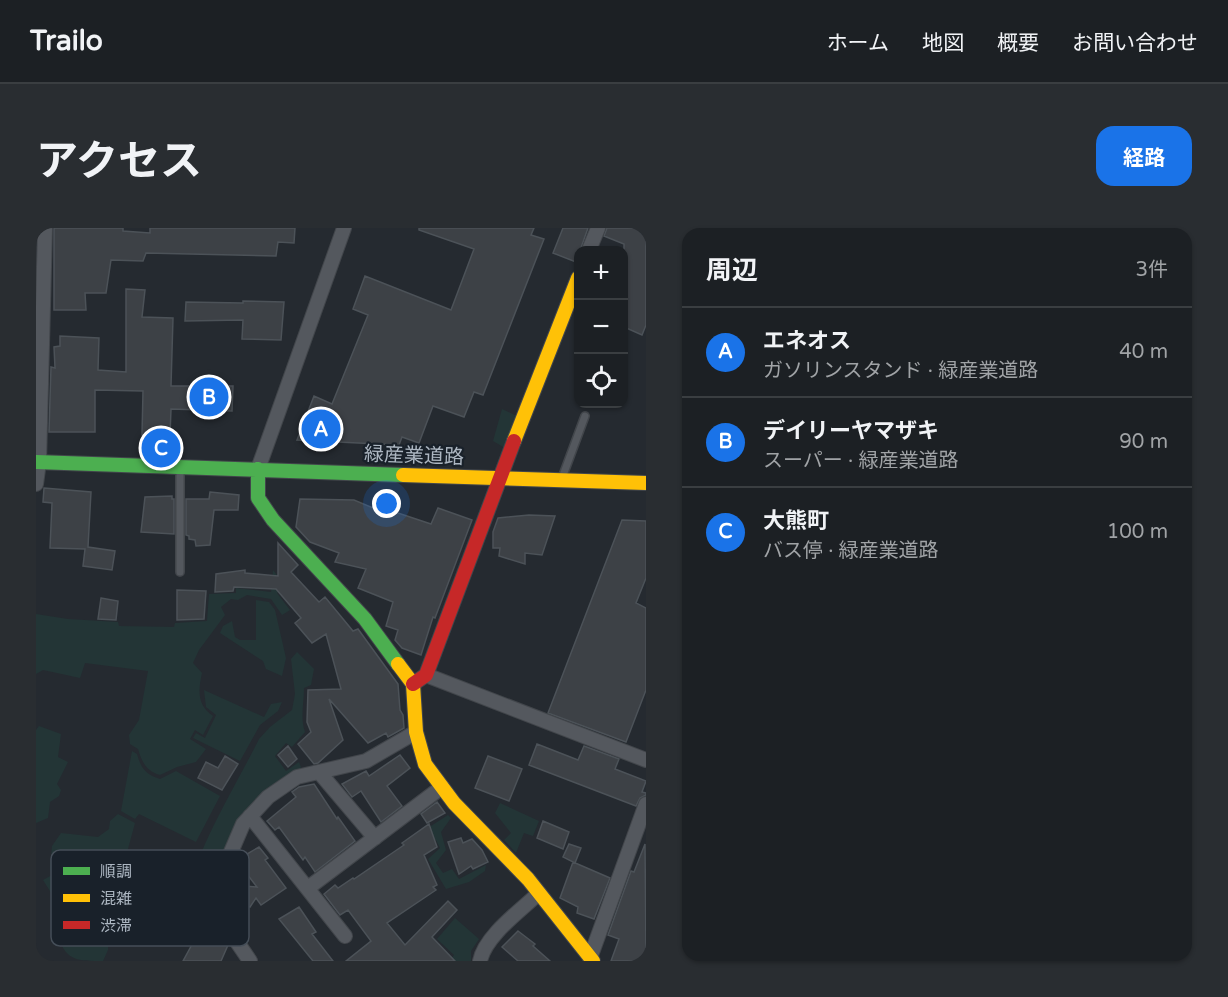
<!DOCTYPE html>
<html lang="ja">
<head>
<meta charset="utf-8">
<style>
	:root { --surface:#1c2024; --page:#292d31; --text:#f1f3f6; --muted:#a0a3a6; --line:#3a3e41; --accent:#1a73e8 }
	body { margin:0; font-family:"Varela Round","Noto Sans JP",sans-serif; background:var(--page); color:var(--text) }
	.controls { position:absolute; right:18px; top:18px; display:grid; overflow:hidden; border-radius:12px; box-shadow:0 2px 4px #0004 }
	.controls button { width:54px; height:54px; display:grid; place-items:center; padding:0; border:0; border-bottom:2px solid var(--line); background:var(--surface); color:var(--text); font:30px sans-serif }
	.you { position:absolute; left:351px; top:276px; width:21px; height:21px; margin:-15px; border:4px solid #fff; border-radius:50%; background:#1a73e8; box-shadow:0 0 0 9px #1a73e833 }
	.badge { display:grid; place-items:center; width:39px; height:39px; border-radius:50%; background:var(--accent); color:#fff; font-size:20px; font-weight:700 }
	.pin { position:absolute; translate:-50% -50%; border:3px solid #fff; box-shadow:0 2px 6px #0006 }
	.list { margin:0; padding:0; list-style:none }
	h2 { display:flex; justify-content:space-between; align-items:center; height:78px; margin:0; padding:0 24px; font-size:26px }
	h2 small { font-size:20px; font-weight:400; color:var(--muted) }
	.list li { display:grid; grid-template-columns:39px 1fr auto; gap:18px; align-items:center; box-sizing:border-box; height:90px; padding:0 24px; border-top:2px solid var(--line) }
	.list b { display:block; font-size:22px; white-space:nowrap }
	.list p { margin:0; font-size:20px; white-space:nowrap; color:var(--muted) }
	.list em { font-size:20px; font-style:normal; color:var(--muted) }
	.icon { flex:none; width:33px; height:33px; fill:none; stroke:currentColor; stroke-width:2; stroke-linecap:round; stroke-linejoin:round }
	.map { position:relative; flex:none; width:610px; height:733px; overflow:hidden; border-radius:18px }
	header { display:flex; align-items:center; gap:36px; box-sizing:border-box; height:84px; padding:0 30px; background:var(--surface); border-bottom:2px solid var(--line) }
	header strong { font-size:28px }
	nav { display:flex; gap:33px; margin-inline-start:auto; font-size:21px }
	.intro { display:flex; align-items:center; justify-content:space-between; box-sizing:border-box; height:144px; padding:0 36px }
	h1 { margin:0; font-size:42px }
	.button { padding:15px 27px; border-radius:18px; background:var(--accent); color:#fff; font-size:21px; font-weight:700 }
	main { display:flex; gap:36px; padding:0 36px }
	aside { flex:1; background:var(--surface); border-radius:18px; box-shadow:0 2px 4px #0004 }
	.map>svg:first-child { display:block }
	.green { fill:#233536 }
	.building { fill:#3d4146; stroke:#4c5258; stroke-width:1.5 }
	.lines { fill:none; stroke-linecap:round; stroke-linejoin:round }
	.lane-casing { stroke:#42464b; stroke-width:10 }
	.street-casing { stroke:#42464b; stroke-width:16 }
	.fast-casing { stroke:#42464b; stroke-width:16 }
	.slow-casing { stroke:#42464b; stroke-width:16 }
	.jam-casing { stroke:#42464b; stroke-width:16 }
	.lane { stroke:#54585e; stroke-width:7 }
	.street { stroke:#54585e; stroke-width:14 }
	.fast { stroke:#4caf50; stroke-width:14 }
	.slow { stroke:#ffc107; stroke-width:14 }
	.jam { stroke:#c62828; stroke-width:14 }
	.labels { text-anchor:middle; stroke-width:4.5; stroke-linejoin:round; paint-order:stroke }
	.street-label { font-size:20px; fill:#adb7c2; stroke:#19212a }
	.key { fill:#19212a; stroke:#454e58; stroke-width:1.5 }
	.key-label { font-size:16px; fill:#adb7c2 }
</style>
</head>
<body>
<header>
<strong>Trailo</strong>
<nav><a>ホーム</a><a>地図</a><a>概要</a><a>お問い合わせ</a></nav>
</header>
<div class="intro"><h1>アクセス</h1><a class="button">経路</a></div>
<main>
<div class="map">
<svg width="610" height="733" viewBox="0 0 610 733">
	<rect width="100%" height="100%" fill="#252a30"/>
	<path class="green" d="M466 181 481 188 469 220 457 213Z
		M237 342 247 355 253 353 241 365 254 382 246 387 235 371 211 367 202 372 195 371 185 379 189 387 163 422 157 435 166 445C162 463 161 477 177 488L167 507 159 502 154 511 170 521 160 534 141 539 124 547C110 543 106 534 102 521L94 516 93 507 103 492 112 443 49 435 44 450 7 442 0 446V386L32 391 82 394 83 398 138 399 139 395 171 393 173 366 200 365V360L235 364Z
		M220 372 233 374 239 382 250 430 246 448 230 441 227 433 184 405 187 398 196 393 199 409 204 412H220Z
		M261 424 278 441 275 457 268 460C268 475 264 490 269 504L256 519 250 515 239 528 250 543 263 534 266 542 203 596 177 686 194 713 192 714 168 692 147 682C159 622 196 565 223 511L234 499 256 482 259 466 255 431Z
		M168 462 228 489 235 476 246 474 242 483 224 497 204 533 157 510 160 505 169 510 180 487 170 479Z
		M3 498 25 506 22 529 32 534 21 556 25 562 23 568 14 574 12 590 0 595V502Z
		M96 523 101 526C105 540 109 546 124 551L140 543 184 568 160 614 103 586 99 591 85 583Z
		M464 575 503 593 497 608 488 605 480 625 468 612 475 605 459 585Z
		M82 586 99 595 92 621 88 627 81 628 77 632 97 651 72 712V722L67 733C42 733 31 733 23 711L32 699 46 696 63 680 74 683 87 653 78 649 61 659 47 648 34 652 14 642 16 618 25 605 62 609 73 601 74 593Z
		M412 587 415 590 405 604 410 622 400 635 407 645 416 641 423 651 450 637 449 643 433 654 410 661 392 631 404 620 400 612 392 614 387 603Z
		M16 647 35 656 46 652 60 663 77 652 84 656 73 679 61 676 45 694 34 695 7 652Z
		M419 690 443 711 435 723V733H414L418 727 401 711Z"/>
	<path class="building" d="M18 0H87V3L114 5V0H259L258 15 242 14 240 28 110 25 107 33 75 32 70 65H49L50 82H18Z
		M383 0H498L495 7 508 11 447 167 438 164 428 189 397 178 383 215 366 209 363 217 261 212 278 168 296 176 332 87 317 81 329 48 415 82 438 21 383 2Z
		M527 0H552L540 34 517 25Z
		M571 0H610V97L606 107 588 99V16L568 8Z
		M90 61 109 62 106 89 137 90 135 158H197L196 183 135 181 134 208H131V220H118V207H106L107 163 59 162V204H13L15 139 19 140 18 119 24 118V108L63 110 62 142 90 144Z
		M207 73 248 74 245 112 206 111 207 92 149 93 150 74 207 75Z
		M8 260 55 264 52 319 79 323 76 342 47 338 49 321 14 320 16 275 7 274Z
		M174 264 203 267 202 282H178L174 317 160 318 159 312 153 311V308L150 307V271H173Z
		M136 268V271H138V306L105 304 109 269Z
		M264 271 318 272 337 280 338 277 395 296 402 280 436 292 399 390 397 389 385 427 366 420 359 412 362 402 350 398 357 374 322 360 330 341 299 334 303 325 274 314 260 299Z
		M493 287 519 288 506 327 489 325V336L463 328 464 320H457V304L462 290Z
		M586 292 610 293V350L600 375 610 380V462L590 514 512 485Z
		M242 315 262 337 255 344 283 374 289 369 317 403 322 401 362 456 364 482 367 487 368 500 352 509 350 505 332 515 293 471 307 512 282 535 278 536 262 516 275 504 271 494 272 462 305 461 290 406 276 415 259 395 265 390 240 361 198 359 197 363 179 364 180 346 209 342V345L242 348Z
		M141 362 170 363 168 391 141 392Z
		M65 370 82 373 80 392 62 391Z
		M501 516 542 532 548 518 583 531 579 541 610 553 606 564 610 565V567L604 570 600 578 493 537Z
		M252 518 261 531 252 539 242 527Z
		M364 527 374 540 351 558 366 578 345 594 325 563 316 569 306 556 330 543 333 548Z
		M189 528 202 536 186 562 162 550 170 534 182 540Z
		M452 528 486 541 473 573 439 560Z
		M278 556 301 591 302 589 319 613 279 644 269 629 267 632 243 599 239 602 231 593 260 569 256 564 263 559Z
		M401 574 409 585 391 595 385 586Z
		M507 593 533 604 527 621 501 610Z
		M393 596 401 619 388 627 401 657 397 659 400 662 351 695 369 717 412 673 421 682 396 709 419 733H310L335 713 312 682 304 687 288 666 299 657 302 660 317 650 318 651 368 617 366 615Z
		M425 610 427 615 436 611 446 622 452 634 437 641 435 638 423 646 412 614Z
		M533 616 545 620 539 635 527 629Z
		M609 616 610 727 608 733H575L583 711 572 707 595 643 598 644Z
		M223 619 232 630 229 632 250 660 225 677 220 670 214 679 201 674 196 666 198 657 221 659 207 641 211 638 208 633 211 626Z
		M537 634 574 650 558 691 541 685 542 679 524 670Z
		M263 679 280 704 276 706 297 733H277L243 691Z
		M165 700 192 717 185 733H147Z
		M482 703 499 716 497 718 514 733H482L466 719Z"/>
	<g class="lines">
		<g class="lane-casing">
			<path id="lane" d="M144 241V344
				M526 250 549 188"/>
		</g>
		<g class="street-casing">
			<path id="street" d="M553 22 562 0
				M222 241 308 0
				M0 256 3 234 9 0
				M390 447 610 532
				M283 544 339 610
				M214 588 309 708
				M272 660 406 559
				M554 730 610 576
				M214 733 182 686 186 645 207 596 232 569 261 549 330 533 380 504
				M444 733C449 708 484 683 503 665"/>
		</g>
		<g class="fast-casing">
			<path id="fast" d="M0 234 367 247
				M222 241V270L237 292 329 391 362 436"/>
		</g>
		<g class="slow-casing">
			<path id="slow" d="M478 213 542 50
				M367 247 610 255
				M362 436 377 456 380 504 389 536 418 575 492 651 557 733"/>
		</g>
		<g class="jam-casing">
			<path id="jam" d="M377 456 390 447 478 213"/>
		</g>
		<use href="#lane" class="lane"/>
		<use href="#street" class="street"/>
		<use href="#fast" class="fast"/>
		<use href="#slow" class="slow"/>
		<use href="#jam" class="jam"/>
	</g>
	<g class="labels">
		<g class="street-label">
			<text transform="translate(378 227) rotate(2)" y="7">緑産業道路</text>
		</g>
	</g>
	<rect x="15" y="622" width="198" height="96" rx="9" class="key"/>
	<rect x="27" y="639" width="27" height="8" fill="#4caf50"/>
	<rect x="27" y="666" width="27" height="8" fill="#ffc107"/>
	<rect x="27" y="693" width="27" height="8" fill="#c62828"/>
	<g class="key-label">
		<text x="64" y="649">順調</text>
		<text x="64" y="676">混雑</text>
		<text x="64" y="703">渋滞</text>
	</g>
</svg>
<div class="controls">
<button>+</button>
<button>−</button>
<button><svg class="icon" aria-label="locate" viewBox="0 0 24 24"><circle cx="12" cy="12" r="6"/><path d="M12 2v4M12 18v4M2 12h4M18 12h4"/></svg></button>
</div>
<div class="you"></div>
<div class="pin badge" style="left:285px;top:201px">A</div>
<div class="pin badge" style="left:173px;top:169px">B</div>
<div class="pin badge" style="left:125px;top:220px">C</div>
</div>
<aside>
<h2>周辺<small>3件</small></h2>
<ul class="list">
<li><span class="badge">A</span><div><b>エネオス</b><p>ガソリンスタンド · 緑産業道路</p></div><em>40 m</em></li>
<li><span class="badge">B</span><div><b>デイリーヤマザキ</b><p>スーパー · 緑産業道路</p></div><em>90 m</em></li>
<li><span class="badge">C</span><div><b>大熊町</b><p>バス停 · 緑産業道路</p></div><em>100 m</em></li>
</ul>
</aside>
</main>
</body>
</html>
